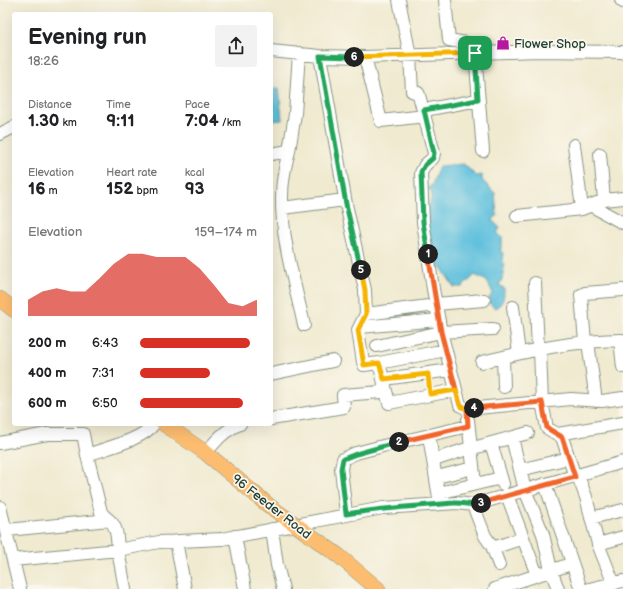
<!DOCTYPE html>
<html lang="en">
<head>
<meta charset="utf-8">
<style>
	body { margin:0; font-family:"Balsamiq Sans",sans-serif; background:#f2f2f2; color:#202124; height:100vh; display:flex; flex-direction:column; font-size:15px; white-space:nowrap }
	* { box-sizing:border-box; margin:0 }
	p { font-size:13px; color:#757577 }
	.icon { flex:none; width:22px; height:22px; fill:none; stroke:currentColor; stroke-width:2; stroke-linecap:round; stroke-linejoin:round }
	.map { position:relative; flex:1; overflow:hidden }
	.drawer { position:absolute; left:12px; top:12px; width:261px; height:414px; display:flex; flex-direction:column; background:#fff; border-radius:4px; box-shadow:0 4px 16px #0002 }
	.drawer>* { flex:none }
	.pin { position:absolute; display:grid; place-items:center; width:34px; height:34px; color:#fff; margin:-17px; border-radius:8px; box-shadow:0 2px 6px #0006 }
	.km { position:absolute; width:20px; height:20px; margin:-10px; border-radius:50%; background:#222; color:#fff; font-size:11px; line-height:20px; text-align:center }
	.round { display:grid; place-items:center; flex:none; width:42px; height:42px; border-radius:4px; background:#f2f2f2 }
	.overview { display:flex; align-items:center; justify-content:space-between; height:68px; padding:0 16px }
	h1 { font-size:22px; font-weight:600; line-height:30px }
	.metrics { display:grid; grid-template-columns:repeat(3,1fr); gap:6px; height:68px; padding:4px 16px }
	.metrics div { display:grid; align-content:center }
	.metrics b { font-size:17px; font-weight:600 }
	.metrics small { font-size:11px; font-weight:400 }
	.metrics p { font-size:11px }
	.chart { height:112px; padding:8px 16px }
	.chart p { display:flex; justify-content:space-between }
	.chart svg { width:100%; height:72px; margin-top:4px; fill:#d93025; opacity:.7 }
	ul { padding:0 16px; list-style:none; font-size:13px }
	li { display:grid; grid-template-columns:64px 48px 1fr; align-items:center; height:30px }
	li i { height:10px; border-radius:5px; background:#d93025 }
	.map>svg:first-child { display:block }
	.water { fill:#5fc0dd; stroke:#3f7e88 }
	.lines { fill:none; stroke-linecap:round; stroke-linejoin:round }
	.minor-casing { stroke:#889482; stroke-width:14 }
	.major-casing { stroke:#889482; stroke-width:16 }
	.minor { stroke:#fff; stroke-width:12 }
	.major { stroke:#fcbd6f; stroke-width:15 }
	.split-1-casing { stroke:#fff; stroke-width:8 }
	.split-2-casing { stroke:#fff; stroke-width:8 }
	.split-3-casing { stroke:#fff; stroke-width:8 }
	.split-4-casing { stroke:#fff; stroke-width:8 }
	.split-5-casing { stroke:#fff; stroke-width:8 }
	.split-6-casing { stroke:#fff; stroke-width:8 }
	.split-7-casing { stroke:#fff; stroke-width:8 }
	.split-1 { stroke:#22a559; stroke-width:5 }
	.split-2 { stroke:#f0652b; stroke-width:5 }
	.split-3 { stroke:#22a559; stroke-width:5 }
	.split-4 { stroke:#f0652b; stroke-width:5 }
	.split-5 { stroke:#f5b400; stroke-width:5 }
	.split-6 { stroke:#22a559; stroke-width:5 }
	.split-7 { stroke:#f5b400; stroke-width:5 }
	.labels { text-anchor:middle; stroke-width:3.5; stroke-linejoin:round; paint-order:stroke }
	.poi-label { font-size:13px; fill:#1f3d34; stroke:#fbf7ec; text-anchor:start }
	.street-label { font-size:13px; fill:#1f3d34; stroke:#fbf7ec }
</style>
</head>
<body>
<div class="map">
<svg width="623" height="589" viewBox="0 0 623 589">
	<rect width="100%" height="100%" fill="#fbf7ec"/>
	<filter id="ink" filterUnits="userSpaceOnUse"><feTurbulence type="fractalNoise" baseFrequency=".025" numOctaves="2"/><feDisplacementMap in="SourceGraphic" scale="8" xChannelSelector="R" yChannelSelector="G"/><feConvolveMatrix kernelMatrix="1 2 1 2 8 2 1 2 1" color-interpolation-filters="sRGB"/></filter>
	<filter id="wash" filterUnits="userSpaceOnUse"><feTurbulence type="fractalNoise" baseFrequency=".012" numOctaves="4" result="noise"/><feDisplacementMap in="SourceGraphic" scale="16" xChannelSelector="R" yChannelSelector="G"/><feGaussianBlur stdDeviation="0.9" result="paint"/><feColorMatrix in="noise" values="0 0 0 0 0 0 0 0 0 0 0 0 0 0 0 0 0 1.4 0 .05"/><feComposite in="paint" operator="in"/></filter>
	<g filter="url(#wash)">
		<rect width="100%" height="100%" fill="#f0ead0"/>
		<path class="water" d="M279 88 282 120 271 121V89Z
			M464 164 476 176 482 175V180L495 193 497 216 492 220 500 228 497 233 502 237V246L500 251 503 253 504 275 499 285 504 288C504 298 504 303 495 308L490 304 489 298 493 293 487 281 475 275 462 287H454L441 267H433L425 207 430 204 432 193 428 188 432 185 439 166Z"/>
	</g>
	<g filter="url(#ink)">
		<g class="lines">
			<g class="minor-casing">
				<path id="minor" d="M399 0 410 56 412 91 418 93 419 95 434 153 433 158 425 165 421 173 423 222 433 289 441 332 460 405 467 409 571 399 602 401 623 398
					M445 0 449 40 466 43 475 53 483 151
					M621 0 623 2
					M271 51 320 56 365 57 539 51 623 52
					M320 56 346 204 365 290 366 314 358 330 363 362 364 365 379 363 389 403 456 390
					M365 57 381 121 425 116
					M424 110 478 100
					M0 134 14 127
					M574 145 582 209
					M289 151C285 166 282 181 282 196 281 239 295 284 304 325
					M271 154 289 151 295 114 299 53
					M600 154 604 200 623 198
					M592 206 623 223
					M282 208 345 200
					M517 216 582 209 604 200
					M535 283 538 350
					M436 304 484 300
					M513 307 519 353
					M366 314 436 305
					M360 327 439 320
					M620 340 623 367
					M585 342 581 295 585 293 623 290
					M588 342 596 401
					M377 346 441 332 493 329
					M540 350 542 402 547 428 562 437 575 477
					M503 357 504 387
					M482 362C528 351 576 340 623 340
					M379 363 446 350
					M271 374 333 361
					M384 379 451 370
					M271 419 344 407 343 395 381 392 385 384
					M468 420 475 484
					M558 434 623 423
					M429 436 440 504
					M512 438 525 490 543 534 551 570 558 589
					M0 443 47 434H83L87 455C106 448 142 440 154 424
					M491 443 503 484
					M470 449 528 433
					M206 453C216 440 225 430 240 424
					M87 455 101 512C104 517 108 518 112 523 118 530 117 541 118 550L159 542 222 539 383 508 457 503 473 505 623 462
					M434 460 470 448
					M520 470 569 458
					M578 476 586 497 598 544 614 584
					M437 477 473 468
					M545 484 581 589
					M439 493 501 478
					M507 495 537 575
					M473 505 485 536 492 546 499 565
					M0 507 20 589
					M346 514 341 469 343 459 356 453 383 446 468 426
					M591 518 623 510
					M272 529 277 565 283 589
					M7 530 109 520
					M235 536 245 589
					M176 541 185 589
					M598 544 623 537
					M493 548 523 538
					M13 560 118 550 125 589
					M495 589 571 564
					M589 589 623 581"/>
			</g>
			<g class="major-casing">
				<path id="major" d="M0 299 14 310
					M164 424 206 453 268 505 339 556 378 589"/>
			</g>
			<use href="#minor" class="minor"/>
			<use href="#major" class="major"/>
		</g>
	</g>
	<g class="lines" filter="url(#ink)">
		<g class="split-1-casing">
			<path id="split-1" d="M428 254 423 222 421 172 425 165 433 158 434 153 424 110 478 100 475 53"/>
		</g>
		<g class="split-2-casing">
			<path id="split-2" d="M399 442 468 426 467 409 460 405 441 332 428 254"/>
		</g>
		<g class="split-3-casing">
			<path id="split-3" d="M399 442 356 454 343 459 341 469 346 514C382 508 418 506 454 503 466 502 467 507 481 503"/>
		</g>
		<g class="split-4-casing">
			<path id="split-4" d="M474 408 542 402 547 428 562 437 575 477 481 503"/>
		</g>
		<g class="split-5-casing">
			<path id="split-5" d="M361 270 365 290 366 314 358 330 364 365 379 363 384 379 428 374 430 394 456 390 461 407 474 408"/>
		</g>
		<g class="split-6-casing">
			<path id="split-6" d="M354 57 320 56 346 204 361 270"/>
		</g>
		<g class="split-7-casing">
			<path id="split-7" d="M354 57 475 53"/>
		</g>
		<use href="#split-1" class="split-1"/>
		<use href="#split-2" class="split-2"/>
		<use href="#split-3" class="split-3"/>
		<use href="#split-4" class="split-4"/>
		<use href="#split-5" class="split-5"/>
		<use href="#split-6" class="split-6"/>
		<use href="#split-7" class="split-7"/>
	</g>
	<defs>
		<g id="shop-bare" transform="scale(1.08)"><path d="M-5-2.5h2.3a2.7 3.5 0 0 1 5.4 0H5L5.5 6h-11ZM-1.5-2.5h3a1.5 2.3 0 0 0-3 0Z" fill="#b5179e" stroke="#fbf7ec" stroke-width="2.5" paint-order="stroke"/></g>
	</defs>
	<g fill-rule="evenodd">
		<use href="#shop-bare" x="503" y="43"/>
	</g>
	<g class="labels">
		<g class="poi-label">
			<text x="514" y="48">Flower Shop</text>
		</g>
		<g class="street-label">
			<text transform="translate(272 506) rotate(38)" y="5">96 Feeder Road</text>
		</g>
	</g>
</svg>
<div class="pin" style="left:475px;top:53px;background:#1e9e55"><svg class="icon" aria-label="arrive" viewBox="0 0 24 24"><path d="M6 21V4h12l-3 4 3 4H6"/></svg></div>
<b class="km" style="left:428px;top:254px">1</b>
<b class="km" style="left:399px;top:442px">2</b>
<b class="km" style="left:481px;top:503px">3</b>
<b class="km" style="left:474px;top:408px">4</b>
<b class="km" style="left:361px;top:270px">5</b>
<b class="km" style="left:354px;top:57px">6</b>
<section class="drawer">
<div class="overview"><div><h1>Evening run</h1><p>18:26</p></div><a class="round"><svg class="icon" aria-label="share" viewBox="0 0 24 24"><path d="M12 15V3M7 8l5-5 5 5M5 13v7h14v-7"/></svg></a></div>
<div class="metrics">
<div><p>Distance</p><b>1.30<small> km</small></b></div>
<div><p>Time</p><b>9:11</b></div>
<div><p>Pace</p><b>7:04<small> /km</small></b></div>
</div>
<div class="metrics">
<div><p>Elevation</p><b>16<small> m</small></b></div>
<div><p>Heart rate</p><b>152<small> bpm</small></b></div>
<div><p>kcal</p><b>93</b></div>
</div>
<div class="chart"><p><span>Elevation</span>159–174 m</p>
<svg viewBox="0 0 160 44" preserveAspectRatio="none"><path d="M0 44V34L10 29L20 27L30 29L40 29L50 21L60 12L70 6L80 6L90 8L100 8L110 8L120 15L130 25L140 36L150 38L160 34V44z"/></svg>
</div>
<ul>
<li><b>200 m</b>6:43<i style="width:94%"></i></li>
<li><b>400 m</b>7:31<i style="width:60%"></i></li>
<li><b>600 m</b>6:50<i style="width:88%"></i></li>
</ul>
</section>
</div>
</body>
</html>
